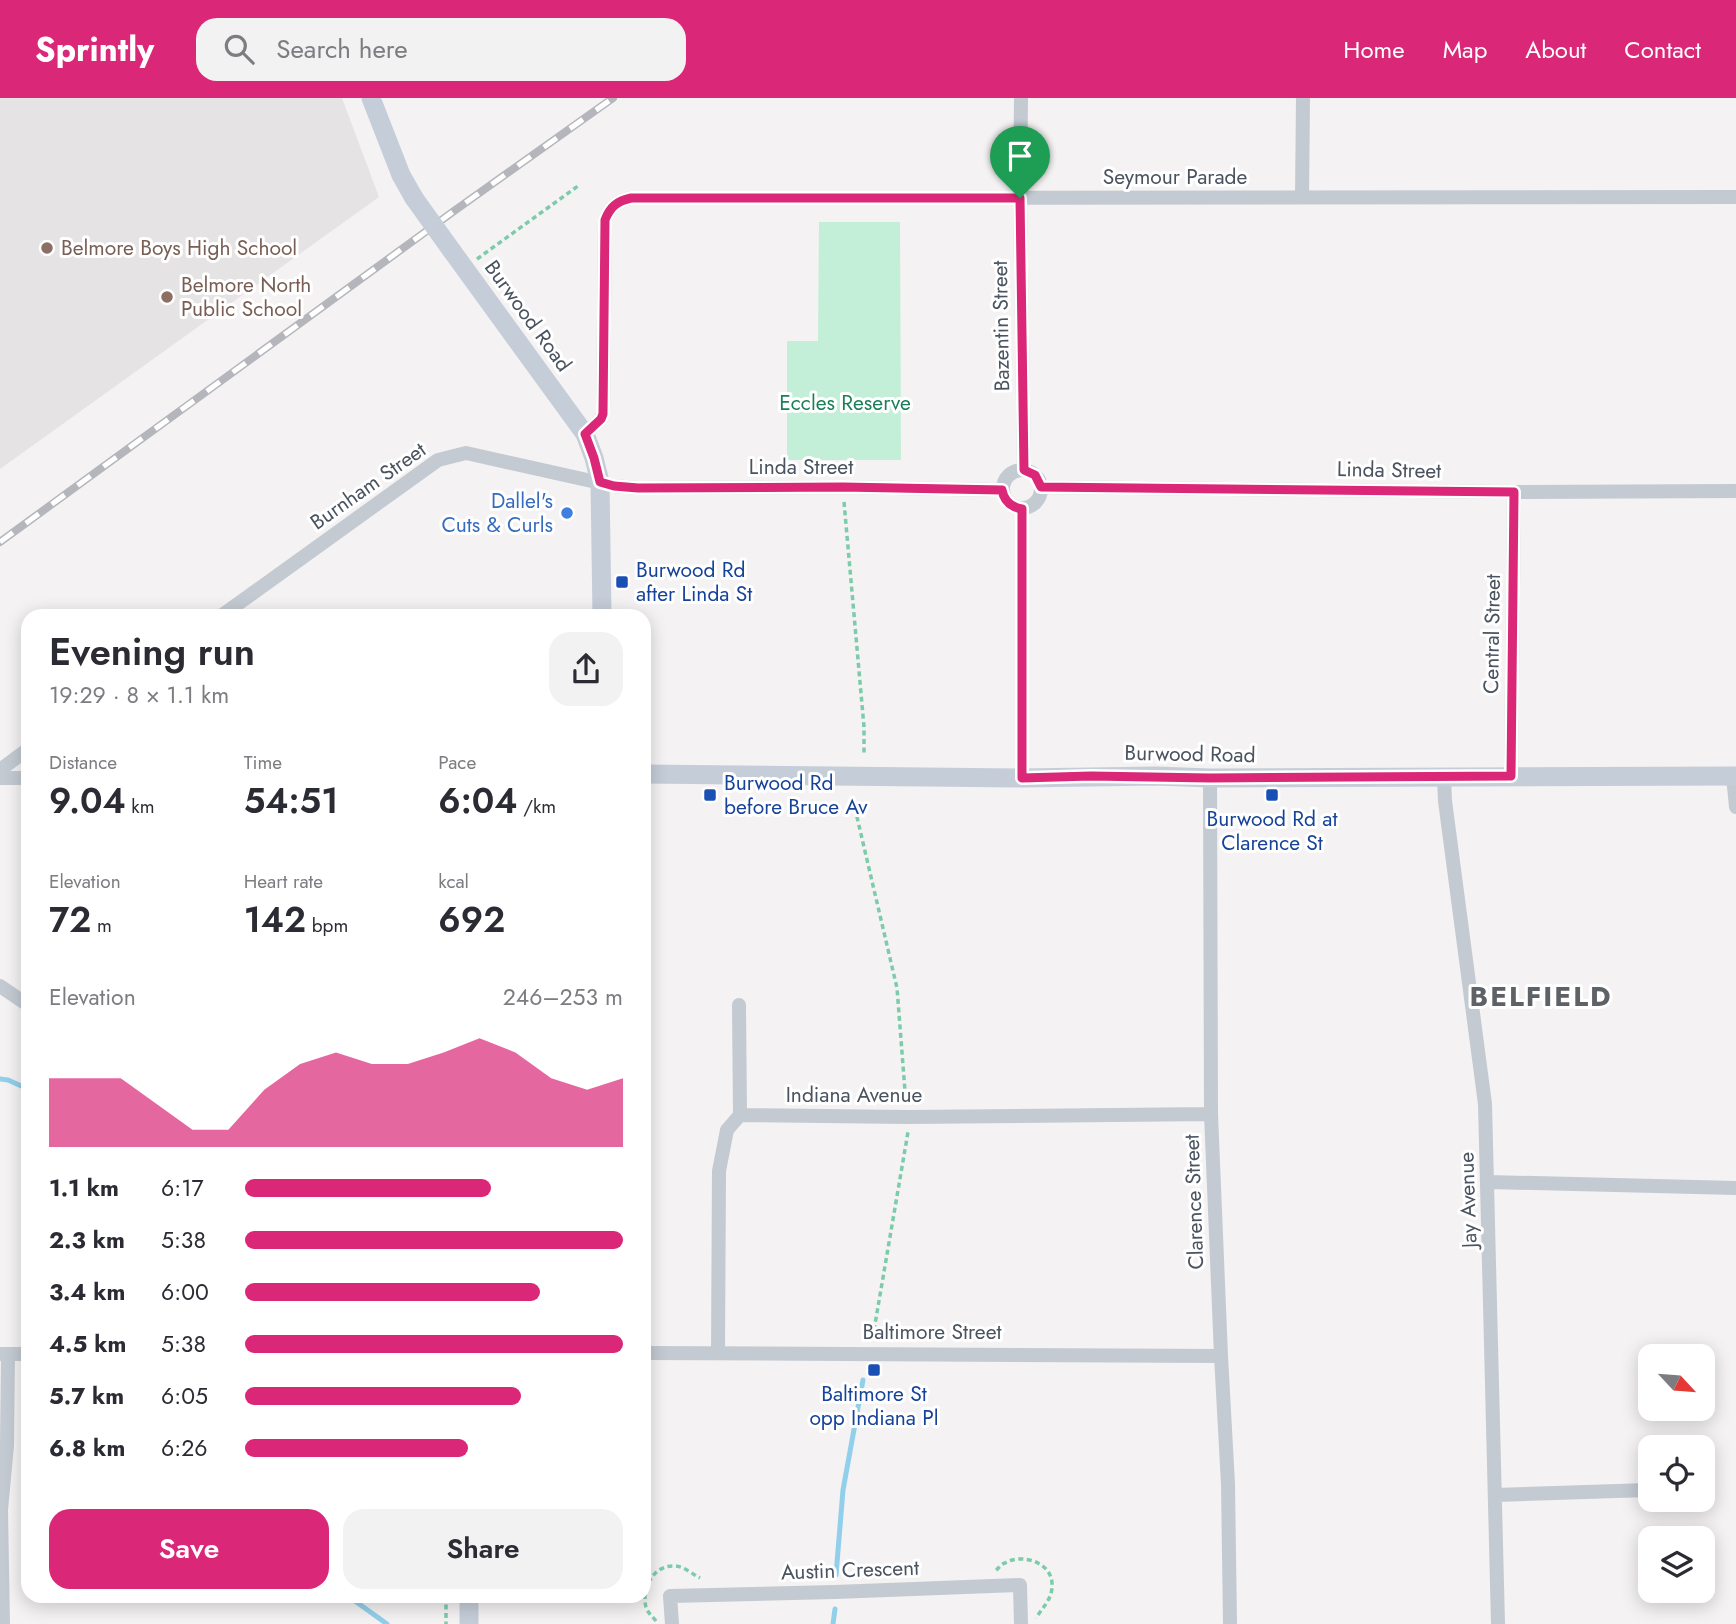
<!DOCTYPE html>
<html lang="en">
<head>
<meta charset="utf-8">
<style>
	body { margin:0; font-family:Jost,sans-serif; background:#f2f2f3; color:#2b2b33; height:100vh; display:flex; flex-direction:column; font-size:26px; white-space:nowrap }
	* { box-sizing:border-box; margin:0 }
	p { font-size:23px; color:#7c7c81 }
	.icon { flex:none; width:38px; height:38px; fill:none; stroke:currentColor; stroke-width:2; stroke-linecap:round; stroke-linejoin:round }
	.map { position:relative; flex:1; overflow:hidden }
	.panel { position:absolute; left:21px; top:511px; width:630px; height:994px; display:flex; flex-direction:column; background:#fff; border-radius:21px; box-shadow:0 4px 18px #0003 }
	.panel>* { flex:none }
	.needle { width:46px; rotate:116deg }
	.tools { position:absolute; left:1638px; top:1246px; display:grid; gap:14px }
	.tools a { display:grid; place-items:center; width:77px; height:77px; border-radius:14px; background:#fff; box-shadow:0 4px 18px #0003; font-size:35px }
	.pin { position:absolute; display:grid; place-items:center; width:60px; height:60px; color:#fff; margin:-72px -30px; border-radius:50% 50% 50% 0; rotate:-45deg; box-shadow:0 0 7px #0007 }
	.pin .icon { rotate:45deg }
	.round { display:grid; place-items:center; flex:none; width:74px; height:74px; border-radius:21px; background:#f2f2f3 }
	.headline { display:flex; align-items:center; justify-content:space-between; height:119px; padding:0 28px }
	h1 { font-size:38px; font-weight:600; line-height:52px }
	.stats { display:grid; grid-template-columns:repeat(3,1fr); gap:10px; height:119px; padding:7px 28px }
	.stats div { display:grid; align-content:center }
	.stats b { font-size:35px; font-weight:600 }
	.stats small { font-size:19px; font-weight:400 }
	.stats p { font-size:19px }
	.chart { height:196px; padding:14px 28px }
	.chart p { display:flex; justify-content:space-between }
	.chart svg { width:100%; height:126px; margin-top:7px; fill:#db2777; opacity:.7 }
	.button { display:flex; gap:14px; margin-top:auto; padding:14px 28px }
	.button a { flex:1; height:80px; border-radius:21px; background:#db2777; color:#fff; font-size:28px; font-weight:600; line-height:80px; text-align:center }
	.button a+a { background:#f2f2f3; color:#2b2b33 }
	ul { padding:0 28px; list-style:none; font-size:23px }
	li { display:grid; grid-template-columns:112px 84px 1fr; align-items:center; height:52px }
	li i { height:18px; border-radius:9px; background:#db2777 }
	header { display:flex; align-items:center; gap:42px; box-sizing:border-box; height:98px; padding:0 35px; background:#db2777; color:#fff }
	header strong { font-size:33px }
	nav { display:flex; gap:38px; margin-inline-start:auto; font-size:24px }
	.search { width:490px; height:63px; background:#f2f2f3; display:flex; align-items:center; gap:18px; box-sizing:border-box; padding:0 24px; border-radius:21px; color:#7c7c81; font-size:26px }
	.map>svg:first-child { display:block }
	.education { fill:#e5e3e4 }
	.green { fill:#c3efd8 }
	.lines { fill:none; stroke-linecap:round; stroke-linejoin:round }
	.stream { stroke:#92cfea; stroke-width:5 }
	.path { stroke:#7cccac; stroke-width:3.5; stroke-dasharray:5 3.5; stroke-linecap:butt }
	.street { stroke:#c3cad2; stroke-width:14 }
	.secondary { stroke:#c5cdd9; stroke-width:19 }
	.rail-casing { stroke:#b4b6bb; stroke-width:8 }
	.rail { stroke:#fff; stroke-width:5; stroke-dasharray:16; stroke-linecap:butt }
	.secondary-bridge { stroke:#c5cdd9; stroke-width:19 }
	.route-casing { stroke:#fff; stroke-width:14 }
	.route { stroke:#db2777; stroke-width:9 }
	.education-dot { fill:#8d6e63; stroke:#fff; stroke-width:2.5 }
	.shop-dot { fill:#3f7fe0; stroke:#fff; stroke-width:2.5 }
	.transit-dot { fill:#1a4fb4; stroke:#fff; stroke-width:2.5 }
	.labels { text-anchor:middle; stroke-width:6; stroke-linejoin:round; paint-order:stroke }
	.street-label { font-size:21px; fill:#4a535f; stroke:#fff }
	.education-label { font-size:21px; fill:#785e54; stroke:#fff; text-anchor:start }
	.park-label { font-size:21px; fill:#1b7f57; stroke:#fff }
	.shop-label { font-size:21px; fill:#366cbe; stroke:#fff; text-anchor:end }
	.transit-label { font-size:21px; fill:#164399; stroke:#fff; text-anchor:start }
	.district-label { font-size:28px; font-weight:bold; letter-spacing:2px; fill:#5e6166; stroke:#fff }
</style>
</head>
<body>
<header>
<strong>Sprintly</strong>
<div class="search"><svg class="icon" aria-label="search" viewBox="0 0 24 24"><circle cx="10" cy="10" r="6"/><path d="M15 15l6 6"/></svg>Search here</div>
<nav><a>Home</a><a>Map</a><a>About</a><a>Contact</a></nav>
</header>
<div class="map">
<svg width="1736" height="1526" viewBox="0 0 1736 1526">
	<rect width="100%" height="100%" fill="#f4f2f2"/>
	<path class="education" d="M0 0H342L379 99 0 371Z"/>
	<path class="green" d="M819 124H900L901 362H787V243H818Z"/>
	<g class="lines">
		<path class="stream" d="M0 981 8 982 28 991
			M836 1477 843 1392 863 1282
			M348 1498 387 1526
			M833 1526 835 1511"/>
		<path class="path" d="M477 161 578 88
			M844 404 864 629V657
			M853 702 897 890 906 1006
			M874 1232 908 1034
			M996 1472C999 1470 1001 1466 1005 1465 1021 1455 1052 1464 1052 1486 1053 1500 1043 1509 1036 1520
			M446 1498V1526
			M656 1523C652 1518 648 1515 646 1509 641 1491 653 1467 674 1468 684 1468 692 1476 700 1480"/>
		<path class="street" d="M1021 0 1020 100 1024 372
			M1302 99 1303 0
			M585 336 601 321 603 315 605 122C610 109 617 103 631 100L1736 99
			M1003 391a19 19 0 1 1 38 0a19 19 0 1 1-38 0Z
			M1041 389 1514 394 1736 393
			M221 518 438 362 466 355 614 388 638 390 843 389 1002 392
			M0 672 28 651
			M1511 678 1514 394
			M1733 678 1736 709
			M1444 679 1445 703 1485 1006 1498 1526
			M0 680H28
			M1022 680V411
			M1210 680 1211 1016 1221 1258 1228 1386 1230 1526
			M0 888 28 907
			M739 907 740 1017
			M1489 1084 1736 1090
			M644 1255 1221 1258
			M718 1255 719 1073 727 1032 740 1017 907 1019 1211 1016
			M1 1256H28
			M1496 1397 1648 1392
			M3 1526 1 1412 7 1347 8 1256
			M672 1526 670 1498 835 1494 1020 1487 1021 1526"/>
		<path class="secondary" d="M371 0 401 77 414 100
			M452 153 585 336 594 360 600 384 602 518
			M644 676 1022 680 1157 678 1210 680 1736 678
			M469 1526V1498"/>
		<g class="rail-casing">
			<path id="rail" d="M0 444 454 113 613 0"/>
		</g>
		<use href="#rail" class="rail"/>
		<path class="secondary-bridge" d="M414 100 452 153"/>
	</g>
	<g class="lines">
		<g class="route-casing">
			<path id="route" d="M631 100H1020L1024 372 1035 377 1041 389 1514 394 1511 678 1210 680 1091 678 1022 680V411C1011 409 1004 403 1002 392L843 389 638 390 614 388 600 384 594 360 585 336 601 321 603 316 605 122C610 109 617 103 631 100Z"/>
		</g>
		<use href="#route" class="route"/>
	</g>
	<g class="education-dot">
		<circle cx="47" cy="150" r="7"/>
		<circle cx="167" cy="199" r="7"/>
	</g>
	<circle class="shop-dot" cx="567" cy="415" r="7"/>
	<g class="transit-dot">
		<rect x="615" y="477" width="14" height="14" rx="3.5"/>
		<rect x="703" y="690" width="14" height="14" rx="3.5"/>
		<rect x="1265" y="690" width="14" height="14" rx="3.5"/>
		<rect x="867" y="1265" width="14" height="14" rx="3.5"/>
	</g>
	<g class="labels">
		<g class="street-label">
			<text x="1175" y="86">Seymour Parade</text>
			<text transform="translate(528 218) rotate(54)" y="7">Burwood Road</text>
			<text transform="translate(1001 228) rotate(-91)" y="7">Bazentin Street</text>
			<text x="801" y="376">Linda Street</text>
			<text transform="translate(1389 372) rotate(1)" y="7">Linda Street</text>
			<text transform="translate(368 388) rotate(-35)" y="7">Burnham Street</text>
			<text transform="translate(1492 536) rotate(-89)" y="7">Central Street</text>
			<text transform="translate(1190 656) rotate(1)" y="7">Burwood Road</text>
			<text x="854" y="1004">Indiana Avenue</text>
			<text transform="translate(1468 1102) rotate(-92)" y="7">Jay Avenue</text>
			<text transform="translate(1194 1104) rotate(-92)" y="7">Clarence Street</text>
			<text x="932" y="1241">Baltimore Street</text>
			<text transform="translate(850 1472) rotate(-2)" y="7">Austin Crescent</text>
		</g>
		<g class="education-label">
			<text x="61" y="157">Belmore Boys High School</text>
			<text x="181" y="194">Belmore North<tspan x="181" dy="24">Public School</tspan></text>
		</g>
		<g class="park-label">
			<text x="845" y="312">Eccles Reserve</text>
		</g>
		<g class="shop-label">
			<text x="553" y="410">Dallel's<tspan x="553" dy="24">Cuts &amp; Curls</tspan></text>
		</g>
		<g class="transit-label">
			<text x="636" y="479">Burwood Rd<tspan x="636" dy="24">after Linda St</tspan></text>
			<text x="724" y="692">Burwood Rd<tspan x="724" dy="24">before Bruce Av</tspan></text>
			<text x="1272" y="728" text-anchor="middle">Burwood Rd at<tspan x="1272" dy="24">Clarence St</tspan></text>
			<text x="874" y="1303" text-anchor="middle">Baltimore St<tspan x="874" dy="24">opp Indiana Pl</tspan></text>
		</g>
		<g class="district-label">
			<text x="1541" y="908">BELFIELD</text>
		</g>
	</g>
</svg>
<div class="tools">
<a><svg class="needle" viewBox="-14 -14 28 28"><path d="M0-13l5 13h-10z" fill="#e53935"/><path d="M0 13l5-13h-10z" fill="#7c7c81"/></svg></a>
<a><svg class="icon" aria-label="locate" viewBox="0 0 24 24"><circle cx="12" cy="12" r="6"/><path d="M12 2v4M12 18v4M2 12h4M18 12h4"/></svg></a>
<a><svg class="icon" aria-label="layers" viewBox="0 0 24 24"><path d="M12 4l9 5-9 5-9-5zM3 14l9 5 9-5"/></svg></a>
</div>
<div class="pin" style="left:1020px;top:100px;background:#1e9e55"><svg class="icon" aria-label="arrive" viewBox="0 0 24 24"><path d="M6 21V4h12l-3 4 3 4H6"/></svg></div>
<section class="panel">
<div class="headline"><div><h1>Evening run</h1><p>19:29 · 8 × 1.1 km</p></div><a class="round"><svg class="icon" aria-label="share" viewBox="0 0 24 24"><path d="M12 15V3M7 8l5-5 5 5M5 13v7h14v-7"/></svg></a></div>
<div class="stats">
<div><p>Distance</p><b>9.04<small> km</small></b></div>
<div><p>Time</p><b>54:51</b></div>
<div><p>Pace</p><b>6:04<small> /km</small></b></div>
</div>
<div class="stats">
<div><p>Elevation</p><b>72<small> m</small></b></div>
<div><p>Heart rate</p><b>142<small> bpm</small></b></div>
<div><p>kcal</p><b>692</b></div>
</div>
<div class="chart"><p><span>Elevation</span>246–253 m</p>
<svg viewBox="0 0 160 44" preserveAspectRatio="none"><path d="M0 44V20L10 20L20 20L30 29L40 38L50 38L60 24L70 15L80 11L90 15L100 15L110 11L120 6L130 11L140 20L150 24L160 20V44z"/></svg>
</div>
<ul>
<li><b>1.1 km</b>6:17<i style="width:65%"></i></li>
<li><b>2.3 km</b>5:38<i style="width:100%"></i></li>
<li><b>3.4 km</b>6:00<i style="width:78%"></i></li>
<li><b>4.5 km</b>5:38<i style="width:100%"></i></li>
<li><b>5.7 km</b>6:05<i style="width:73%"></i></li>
<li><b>6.8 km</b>6:26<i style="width:59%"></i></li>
</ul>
<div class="button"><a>Save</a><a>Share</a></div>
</section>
</div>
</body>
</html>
